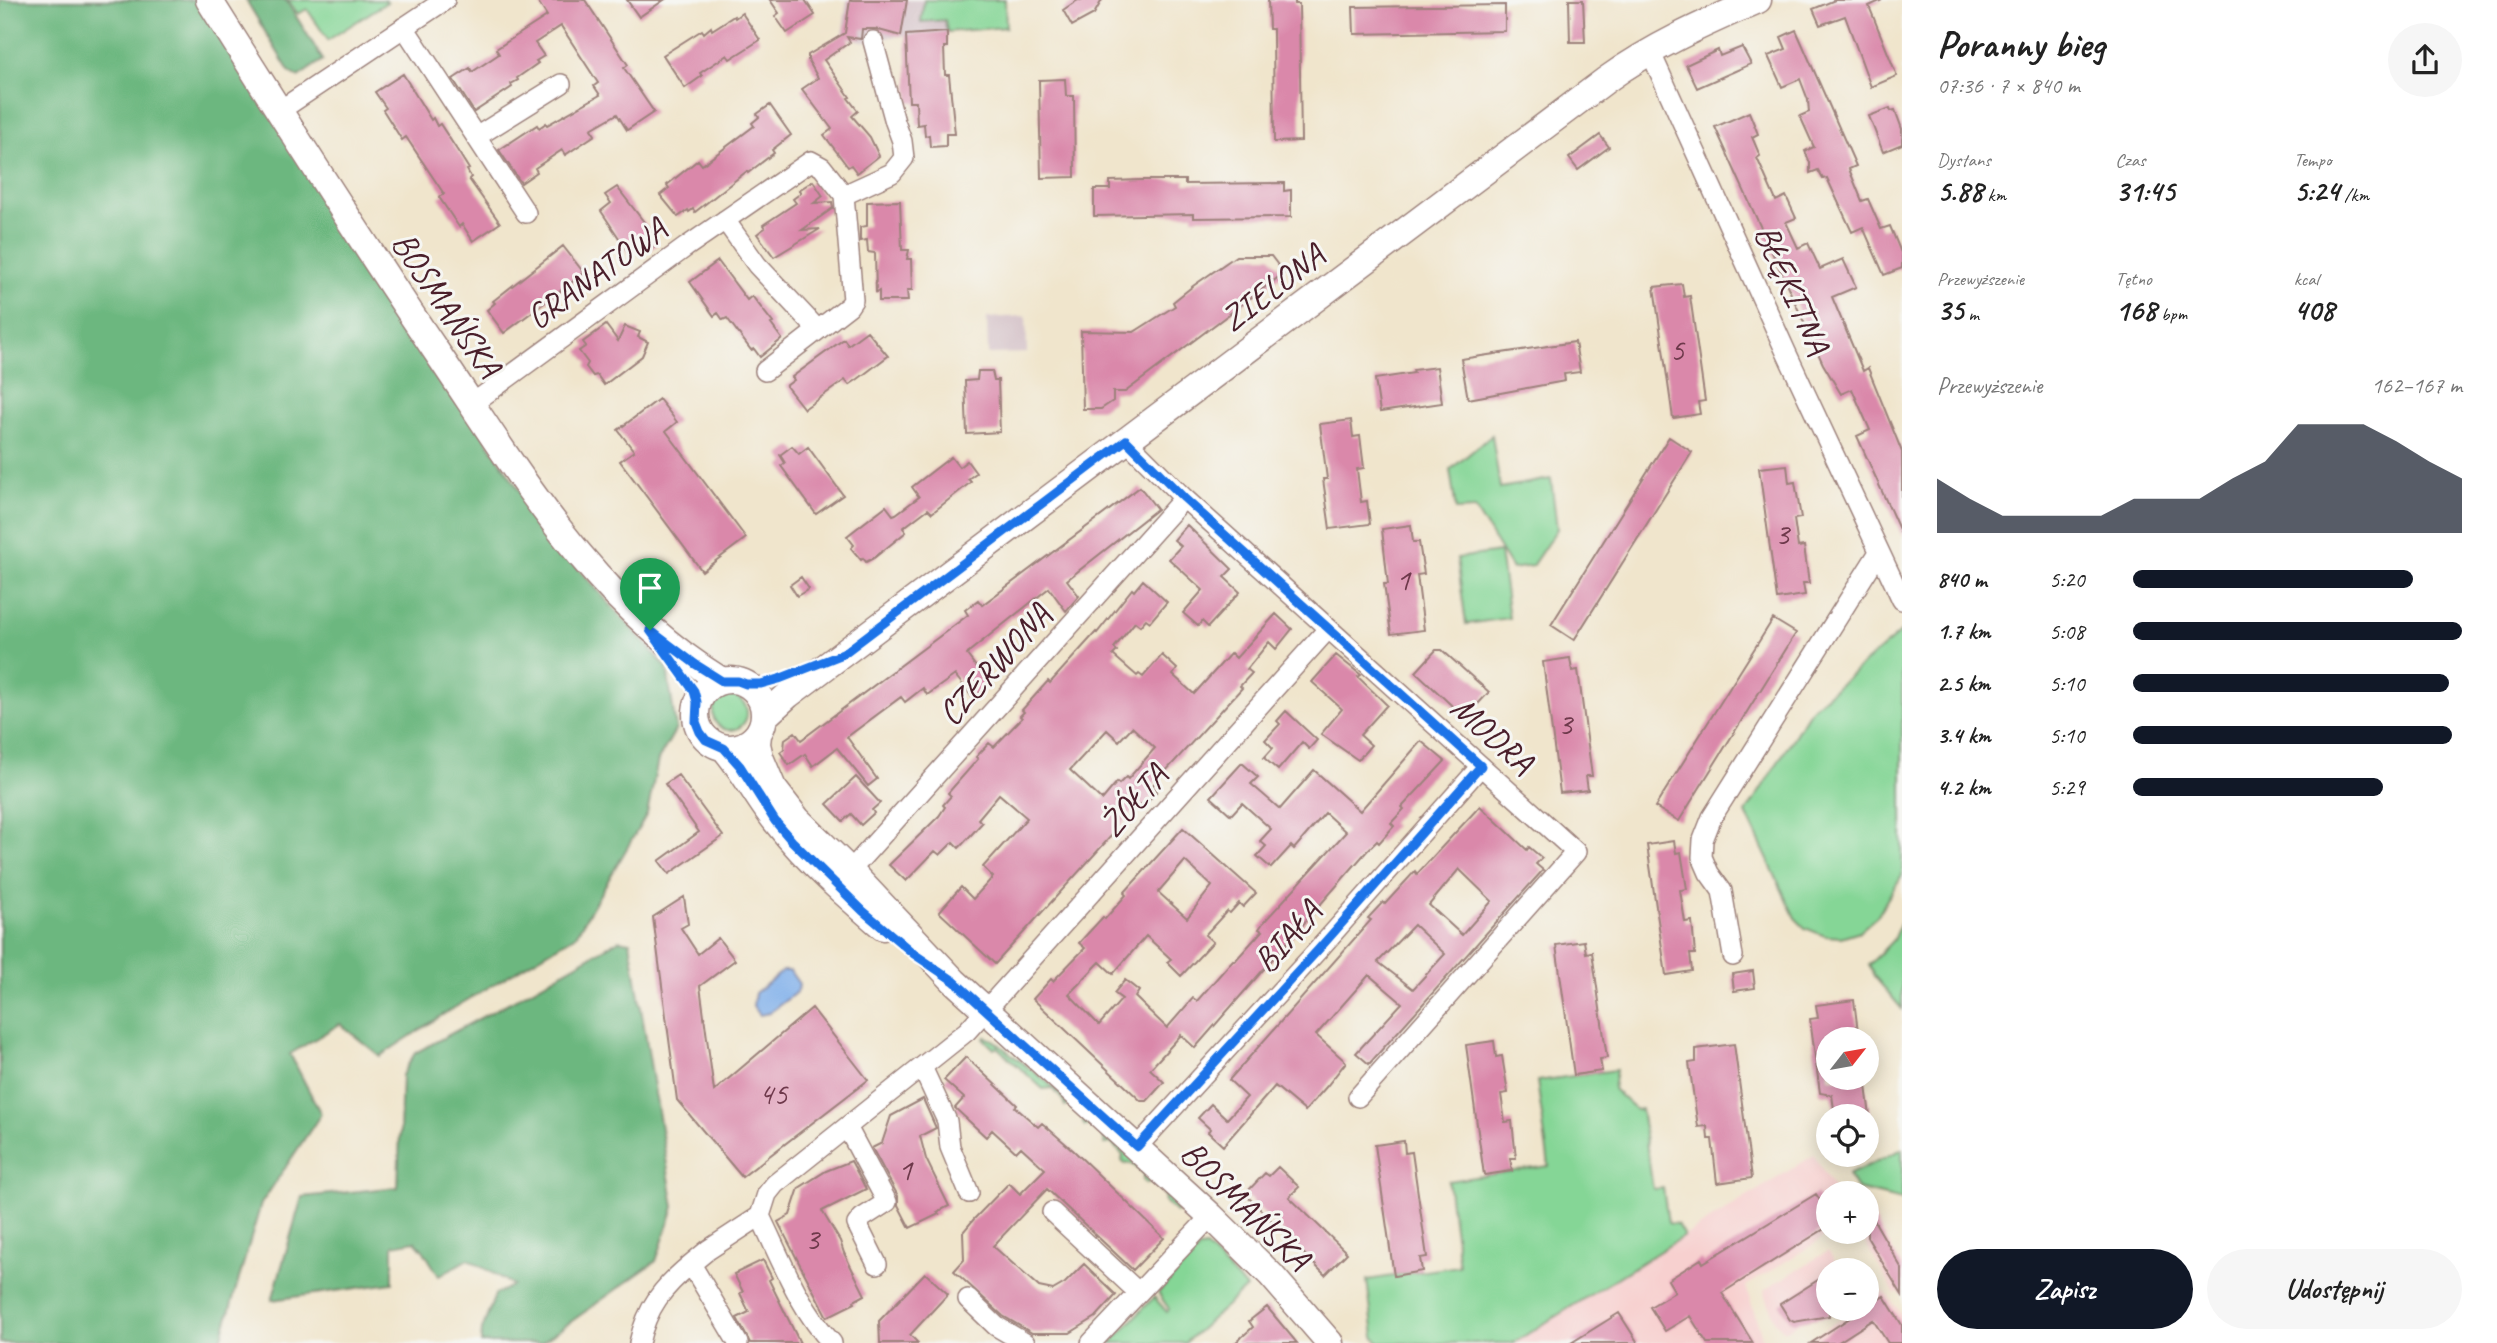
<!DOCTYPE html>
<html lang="pl">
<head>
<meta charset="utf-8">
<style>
	body { margin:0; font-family:Caveat,sans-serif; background:#f6f6f6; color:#222; height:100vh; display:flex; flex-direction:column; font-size:26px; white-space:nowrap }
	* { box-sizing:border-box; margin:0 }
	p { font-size:23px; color:#767676 }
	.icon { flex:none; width:38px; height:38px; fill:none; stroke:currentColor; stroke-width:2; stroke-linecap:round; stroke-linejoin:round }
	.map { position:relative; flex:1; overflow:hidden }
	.details { display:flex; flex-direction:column; background:#fff; width:595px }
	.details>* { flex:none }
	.needle { width:46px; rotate:59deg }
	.fabs { position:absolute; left:1816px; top:1027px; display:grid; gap:14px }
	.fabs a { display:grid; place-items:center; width:63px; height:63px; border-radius:50%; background:#fff; box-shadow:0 4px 18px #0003; font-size:35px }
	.pin { position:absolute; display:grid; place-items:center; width:60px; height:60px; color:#fff; margin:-72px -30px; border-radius:50% 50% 50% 0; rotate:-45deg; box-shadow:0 0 7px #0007 }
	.pin .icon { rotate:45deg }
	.round { display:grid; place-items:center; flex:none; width:74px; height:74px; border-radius:37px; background:#f6f6f6 }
	.headline { display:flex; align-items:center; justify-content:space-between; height:119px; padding:0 35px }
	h1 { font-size:38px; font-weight:700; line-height:52px }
	.figures { display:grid; grid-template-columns:repeat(3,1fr); gap:10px; height:119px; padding:7px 35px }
	.figures div { display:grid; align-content:center }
	.figures b { font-size:30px; font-weight:700 }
	.figures small { font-size:19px; font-weight:400 }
	.figures p { font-size:19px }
	.chart { height:196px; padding:14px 35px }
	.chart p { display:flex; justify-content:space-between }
	.chart svg { width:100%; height:126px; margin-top:7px; fill:#111827; opacity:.7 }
	.primary-button { display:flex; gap:14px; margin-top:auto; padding:14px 35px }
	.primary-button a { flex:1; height:80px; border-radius:42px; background:#111827; color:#fff; font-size:28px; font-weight:700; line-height:80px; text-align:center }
	.primary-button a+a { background:#f6f6f6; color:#222 }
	ul { padding:0 35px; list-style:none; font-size:23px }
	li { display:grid; grid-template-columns:112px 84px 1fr; align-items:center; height:52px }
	li i { height:18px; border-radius:9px; background:#111827 }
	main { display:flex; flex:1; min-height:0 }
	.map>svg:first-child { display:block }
	.built { fill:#f7d0cf }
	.industrial { fill:#d2bec5 }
	.green { fill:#85d696; stroke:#687a60; stroke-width:2 }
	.forest { fill:#6cb77f; stroke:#5b6b55; stroke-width:2 }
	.water { fill:#7fafea; stroke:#64678a; stroke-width:2 }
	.building { fill:#da88aa; fill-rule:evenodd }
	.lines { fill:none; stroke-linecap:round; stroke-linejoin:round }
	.street-casing { stroke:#9d827c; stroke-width:22 }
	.secondary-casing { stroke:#9d827c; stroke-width:29 }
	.street { stroke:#fff; stroke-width:19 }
	.secondary { stroke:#fff; stroke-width:26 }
	.route-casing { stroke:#fff; stroke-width:14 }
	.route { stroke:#1a73e8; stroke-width:9 }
	.labels { text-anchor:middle; stroke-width:6; stroke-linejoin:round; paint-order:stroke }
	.number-label { font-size:32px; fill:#6e394b }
	.street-label { font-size:35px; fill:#4a1f2b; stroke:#f6f6f2 }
</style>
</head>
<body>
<main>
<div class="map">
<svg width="1902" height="1343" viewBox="0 0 1902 1343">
	<rect width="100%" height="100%" fill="#f6f6f2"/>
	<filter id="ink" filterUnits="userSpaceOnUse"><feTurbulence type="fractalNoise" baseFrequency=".0143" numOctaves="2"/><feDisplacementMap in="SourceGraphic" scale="14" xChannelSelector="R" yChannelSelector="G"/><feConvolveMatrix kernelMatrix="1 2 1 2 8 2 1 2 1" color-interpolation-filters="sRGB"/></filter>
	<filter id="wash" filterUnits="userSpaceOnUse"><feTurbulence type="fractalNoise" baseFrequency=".00686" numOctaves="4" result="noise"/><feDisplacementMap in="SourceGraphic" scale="28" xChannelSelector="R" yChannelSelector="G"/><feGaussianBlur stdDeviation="1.57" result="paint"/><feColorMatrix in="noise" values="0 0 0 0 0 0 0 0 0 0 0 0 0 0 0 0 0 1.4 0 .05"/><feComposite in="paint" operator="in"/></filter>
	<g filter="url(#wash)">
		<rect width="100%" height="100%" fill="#f0e5cc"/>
		<path class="built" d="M1814 1155 1836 1193 1829 1194V1232H1833L1746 1286 1764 1343H1513Z
			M1867 1205 1902 1266V1289L1895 1294 1859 1232H1867Z
			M1828 1251 1840 1270H1829V1305L1785 1331 1775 1322 1764 1290Z
			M1884 1291 1902 1315V1343H1803L1856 1309H1867V1302Z"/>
		<path class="industrial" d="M847 0H924L921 22 945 20 947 32 890 37 865 42 844 37 843 29Z
			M1026 316 1027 353 988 354 987 318Z"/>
		<path class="green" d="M288 0H385L387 2 328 40 307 9 298 14Z
			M924 0H1005L1006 27 947 32 945 20 921 22Z
			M1492 435 1500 488 1551 479 1557 529 1532 566 1512 569 1475 509 1456 510 1450 470Z
			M1500 552 1509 618 1466 624 1457 558Z
			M1902 631V875L1877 916 1860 931 1841 937 1825 936 1805 928 1795 918 1746 813 1812 708Z
			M713 713a17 17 0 1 1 34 0a17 17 0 1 1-34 0Z
			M1900 924 1902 932V1009L1874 976 1869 965 1893 940Z
			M985 1037 993 1040 1079 1107 1181 1202V1208L1176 1212 1165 1202 1164 1193 1152 1182 1145 1183 1143 1180V1173L1131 1163 1125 1164 1122 1161 1123 1155 1111 1143 1105 1144 1103 1135 1091 1125 1085 1126 1083 1123V1117L1071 1106H1065L1062 1098 1051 1088 1043 1089 997 1047 994 1049 984 1039Z
			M1616 1070 1613 1089 1636 1110 1641 1109 1653 1189 1663 1188 1668 1223 1677 1224 1684 1236 1513 1343H1379L1374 1336 1367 1280 1459 1266 1448 1181 1549 1166 1537 1081Z
			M1902 1149V1200L1857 1189 1848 1175Z
			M1206 1247 1246 1288 1185 1343H1111L1154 1297 1167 1312 1169 1309 1158 1293 1200 1248Z"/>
		<path class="forest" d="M0 0H202L549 536 667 668 676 729 658 760 647 814 576 935 444 1014 380 1056 340 1024 290 1054 321 1114 261 1204 220 1343H0Z
			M246 0H286L323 60 298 77 289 71Z
			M619 940 630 942 674 1207 656 1261 541 1343H481L482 1330 495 1295 513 1285 468 1259 439 1276 423 1250 415 1241 393 1245V1283L272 1300 302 1197 398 1187 402 1075 415 1053 512 1001Z"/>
		<path class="water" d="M783 971H790L799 984 798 991 769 1013 760 1015 753 1006 755 993Z"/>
		<g id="blocks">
			<path class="building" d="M537 0H585L628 65 624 68 654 112 627 130 617 114 591 129 595 135 565 155 562 150 535 168 537 172 521 183 499 150 537 125 539 128 546 123 547 125 600 95 594 86 598 83 589 69 561 26 535 43 544 56 536 61 538 63 517 78 518 80 511 84 512 87 474 112 453 79 470 68 472 72 499 54 496 49 547 16Z
				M627 0H664L639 17Z
				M770 0H805L815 15 787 33 775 16 779 13Z
				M850 0H907L901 36 875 29H862L861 39 847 37 850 42 824 60 850 97 848 98 858 111 852 116 870 137 879 156 857 173 851 165 848 167 824 135 832 129 802 89 818 78 808 60V55L845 33Z
				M1078 0H1102L1094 14 1072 26 1063 10Z
				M1268 0H1295V4H1299L1301 141 1274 142 1273 29H1269Z
				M1569 0H1583L1585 42H1570Z
				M1835 0H1882L1869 6 1897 76 1871 87 1845 16 1820 25 1813 9Z
				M1505 5V31L1354 34 1353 7Z
				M742 13 760 40 730 59 727 55 700 73 702 76 685 88 663 55 702 30 704 33 711 27 712 30 734 16 735 18Z
				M1796 30 1856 166 1849 169 1862 201 1868 199 1881 229 1890 226 1902 255V268L1884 275 1863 227 1852 232 1827 178 1823 179 1818 170 1810 173V163L1805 151 1814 147 1800 116 1809 112 1808 100 1800 79 1782 87 1768 56 1786 49 1781 37Z
				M947 32V47H944L945 75H949L955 134H946V146L930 147 929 135 925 136 924 124 917 125 916 102H909L906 35Z
				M1742 47 1751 64 1697 88 1686 65 1718 50 1720 56Z
				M403 74 431 120 433 118 437 126 440 124 459 153 469 169 467 170 471 177 469 179 500 223 473 241 462 224 459 227 439 197 444 194 406 137 402 140 383 110 386 108 375 92Z
				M1065 79 1066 96H1074L1075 177 1041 178 1039 80Z
				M770 105 791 135 772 150 774 153 748 173 747 171 695 212 693 209 689 212 688 210 678 217 660 195 669 188 667 185 698 160 702 165 754 126 752 123 759 117 757 114Z
				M1890 108 1891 111 1895 110 1902 129V144L1883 152 1869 116Z
				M1749 112 1758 134 1752 137 1760 156 1757 158 1776 201 1786 196 1796 218 1786 222 1798 248 1808 243 1820 269 1843 259 1856 287 1832 297 1863 371 1868 368 1902 452V536L1857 436 1870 430 1852 389 1841 394 1823 364 1715 127Z
				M1600 135 1609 147 1578 170 1569 158Z
				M1143 180H1185V184L1284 183V191L1291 190V217L1193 218V214L1094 216V189H1110V181Z
				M813 181 823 196 814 203 832 202 833 208 802 230 820 229 774 257 757 234 765 228 763 225 796 203 793 199 801 193 799 190Z
				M617 187 654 235 651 237 657 245 644 254 639 246 629 253 601 211 611 203 605 195Z
				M900 201 902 250H909L907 259H911L912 290H907L908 301H879V291L876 292 875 253 868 252 867 240 860 241V227L867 226V202Z
				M563 246 584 273 504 333 487 310 495 303 493 301Z
				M1236 256H1271L1284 273 1125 392H1113V401L1101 409H1083L1081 331 1134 332 1175 306 1173 302 1193 286Z
				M718 261 747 300 752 296 773 323 771 324 782 339 760 357 754 349 751 350 727 318 723 320 718 313 714 316 690 282Z
				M1682 284 1684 297 1690 296 1705 401 1698 402 1700 414 1673 418 1654 287Z
				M606 325 618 341 625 326 640 332 638 337 648 342 642 356 604 385 597 375 593 376 586 367 588 363 579 351 586 346 583 342Z
				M867 331 888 356 858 379 849 385 845 380 804 409 786 386 794 380 792 377 844 339 848 345Z
				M1575 342 1580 372 1564 374 1565 381 1468 399 1461 359Z
				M1437 367 1442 403 1380 412 1375 379 1414 373 1413 370Z
				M978 371H992L994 380H998L1000 432 967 434 965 381 977 380Z
				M659 399 677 422 666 431 746 538 702 571 620 461 634 451 618 430Z
				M1351 420 1353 437 1360 436 1364 468 1357 469 1361 502 1367 501 1370 524 1330 529 1323 479H1327L1320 424Z
				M1669 437 1692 452 1574 640 1551 625Z
				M792 446 799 454 808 447 843 495 816 514 781 466 785 463 780 455Z
				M951 457 959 467 967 461 976 473 968 479 971 482 932 513 928 509 903 528 906 532 874 558 866 562 863 558 861 560 851 548 854 545 847 536 886 506 893 515 896 514 919 497 912 487Z
				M1787 465 1789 483 1795 482 1801 518 1794 519 1798 547 1804 546 1809 583H1803L1805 595 1777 599 1759 468Z
				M1140 487 1157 509 1067 580 1079 596 1066 611 1049 588 970 651 967 655 990 685 973 698 955 675 927 695 923 688 905 702 901 697 847 737 877 779 868 786 837 748 813 766 805 754 789 765 780 752 784 749 785 739 795 732 801 740 968 615 965 610 978 600 982 605Z
				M1187 525 1232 569 1224 577 1240 592 1208 627 1202 621 1198 626 1183 613 1203 590 1169 559 1181 546 1174 540Z
				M1411 525 1413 542H1419L1424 574 1417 575 1424 630 1391 634 1384 584H1388L1382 529Z
				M801 577 809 589 797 596 790 585Z
				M1143 580 1167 602 1150 622 1146 619 1140 626 1135 622 1114 648 1117 651 1113 655 1137 676 1139 674 1143 677 1162 655 1177 669 1173 675 1194 694 1231 653 1236 658 1276 614 1292 629 1276 649 1269 642 1247 669 1252 673 1240 686 1242 688 1152 786 1157 791 1143 807 1141 805 1132 813 995 964 939 912 961 887 973 899 993 877 983 867 1027 818 999 794 978 819 982 823 959 848 953 842 940 855 935 851 906 881 889 865 939 816 945 807 943 805 951 796 948 793 978 759 976 757 989 743 994 747 1022 718 1020 716 1024 712 1022 710 1048 681 1050 683 1096 632 1097 633 1132 589 1134 591ZM1132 727 1155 748 1128 779 1126 777 1119 784 1117 782 1102 800 1070 770 1107 730 1119 741Z
				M1773 619 1796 633 1679 821 1655 807Z
				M1436 650H1442L1489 692 1465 718 1416 672Z
				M1336 655 1361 675 1358 677 1387 705 1360 735 1371 745 1358 760 1321 734 1342 709 1312 682Z
				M1570 658 1572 671 1578 670 1592 776H1586L1588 790 1560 793 1543 662Z
				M1286 711 1317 740 1309 749 1302 742 1278 770 1264 758 1273 748 1265 740 1280 724 1277 721Z
				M1421 741 1445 761 1402 807 1404 809 1391 823 1394 826 1379 843 1377 841 1367 851 1195 1048 1181 1035 1150 1069 1164 1082 1147 1101H1141L1033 999 1051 979 1053 981 1085 948 1079 943 1103 917 1105 919 1126 895 1124 893 1183 828 1256 893 1243 907 1239 903 1230 913 1227 911 1205 935 1213 942 1181 976 1167 962 1171 959 1146 936 1113 974 1100 962 1069 994 1099 1025 1122 999 1114 993 1125 980 1139 991 1135 997 1167 1028 1193 998 1197 1001 1233 960 1235 961 1262 931 1259 929 1263 923 1346 832 1325 813 1294 849 1291 846 1271 868 1257 856 1266 846 1260 841 1271 829 1242 803 1231 815 1211 797 1242 763 1258 777 1251 784 1280 809 1314 770 1360 811ZM1185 861 1212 886 1187 918 1158 892Z
				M678 775 723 836 669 874 659 861 699 832 665 784Z
				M856 777 880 803 872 810 874 813 861 825 851 814 843 821 827 804Z
				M1480 806 1527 850 1529 847 1542 858 1536 864 1543 870 1369 1064 1356 1053 1402 1003 1369 975 1316 1035 1346 1062 1327 1086 1305 1111 1275 1086 1223 1146 1208 1132 1210 1129 1198 1118 1211 1104 1227 1119 1247 1097 1229 1080 1371 920 1368 918 1383 902 1385 904 1415 871 1417 874ZM1459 869 1492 901 1462 935 1429 905ZM1414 925 1445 954 1413 989 1378 962Z
				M1674 841 1676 853 1681 852 1687 889 1680 890 1685 922 1692 921 1695 954H1690L1692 971 1666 975 1647 845Z
				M684 897 688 924 681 928 698 954 718 938 735 960 700 986 714 1091 812 1008 868 1080 742 1177 677 1100 653 917Z
				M1584 941 1586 953 1592 952 1607 1058 1600 1059 1602 1071 1574 1075 1556 945Z
				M1753 971 1755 988 1734 991 1732 974Z
				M1854 1000 1859 1040H1829V1078H1865L1870 1116H1835L1832 1095 1820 1093 1810 1019 1818 1018 1816 1005Z
				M1494 1041 1496 1057 1502 1056 1508 1093 1501 1094 1505 1122 1512 1121 1516 1158H1510L1512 1171 1484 1175 1466 1045Z
				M1734 1044 1752 1178 1717 1183 1712 1139H1708L1707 1126 1698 1127 1689 1063 1696 1062V1049Z
				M966 1057 1017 1105 1015 1107 1038 1127 1042 1123 1074 1151 1164 1238 1133 1270 1047 1189 993 1246 1039 1287 1053 1290 1065 1283 1084 1264 1116 1295 1096 1317 1070 1333H1032L1003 1316 954 1271 964 1260 963 1232 974 1219 1009 1183 1020 1194 1045 1169 1021 1147 1016 1152 992 1130 986 1137 955 1108 964 1098 944 1080Z
				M923 1099 936 1128 920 1136 926 1159 949 1206 937 1212 939 1214 910 1228 898 1205V1196L872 1148 882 1143 891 1116Z
				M1404 1141 1405 1153 1412 1152 1427 1257 1420 1258 1422 1271 1394 1276 1375 1145Z
				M851 1161 866 1189 822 1211 840 1241 844 1253 865 1295 854 1301 855 1303 827 1317 778 1222 790 1215 799 1188 826 1171Z
				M1278 1167 1299 1187 1289 1197 1347 1253 1325 1275 1245 1194 1265 1173 1269 1176Z
				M1816 1194 1829 1215V1226L1722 1293 1753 1343H1707L1690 1316 1665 1331 1650 1307 1675 1292 1668 1280 1701 1259 1703 1263Z
				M1867 1208 1902 1269V1295L1867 1237Z
				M763 1260 772 1278 769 1280 800 1343H750L737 1318 749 1312 740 1293 743 1292 734 1274Z
				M925 1273 948 1294 910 1335 918 1343H880L879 1321Z
				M1829 1273V1316L1794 1322 1790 1320 1780 1304Z
				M1884 1296 1902 1325V1343H1888L1873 1320 1837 1343H1811Z
				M1267 1307 1297 1343H1235L1253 1327 1249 1321Z
				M1619 1313 1638 1343H1571Z"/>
		</g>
	</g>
	<g filter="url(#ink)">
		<use href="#blocks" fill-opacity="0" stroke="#9d827c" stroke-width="2"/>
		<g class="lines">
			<g class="street-casing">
				<path id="street" d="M404 27 526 213
					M1650 51 1786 352 1902 600
					M279 111 445 0
					M476 137 561 84
					M844 195 892 173 904 158 902 141 895 122 873 41
					M725 220 757 265 818 330
					M472 404 686 247 811 161 822 167 844 195 853 300 849 306 765 371
					M1126 440 1184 498 1576 852 1358 1097
					M850 871 1184 498
					M1733 956 1722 891 1709 873 1702 857 1703 840 1712 817 1879 552
					M922 1067 947 1121 950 1147 969 1193
					M847 1127 887 1202 862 1218 857 1224 877 1264
					M1137 1147 1318 950 1481 766
					M1052 1212 1138 1292
					M968 1299 996 1326 1025 1343
					M639 1343C647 1307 663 1287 691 1264
					M738 1343 691 1264 708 1250 760 1216
					M832 1343C799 1308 781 1259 760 1216L767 1194 775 1184 967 1031 1328 629
					M1091 1343 1211 1216"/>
			</g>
			<g class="secondary-casing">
				<path id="secondary" d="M209 0C285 121 362 242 442 360 523 480 595 603 722 681
					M696 714a34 34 0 1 1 68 0a34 34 0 1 1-68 0Z
					M764 717 788 695 1606 80C1653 46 1705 23 1758 0
					M758 735 757 744 760 757 773 788 797 819 850 871 954 981 1211 1216 1271 1275 1330 1343
					M724 748C745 772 758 800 778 824 808 862 846 895 883 927"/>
			</g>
			<use href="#street" class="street"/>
			<use href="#secondary" class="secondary"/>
		</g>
	</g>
	<g class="lines" filter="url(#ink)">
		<g class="route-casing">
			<path id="route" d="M1126 440 1184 498 1481 766 1318 950 1137 1147 954 981 914 954 863 911 792 841 775 821 740 766 724 748 706 740 700 732 696 722 697 702 694 691 650 630 695 664 722 681H738L746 684H761L779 679 843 654Z"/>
		</g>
		<use href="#route" class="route"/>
	</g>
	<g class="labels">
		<g class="number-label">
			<text x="1677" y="360">5</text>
			<text x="1782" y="544">3</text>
			<text x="1403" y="590">1</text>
			<text x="1565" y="734">3</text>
			<text x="773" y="1104">45</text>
			<text x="905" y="1180">1</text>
			<text x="812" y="1249">3</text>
		</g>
		<g class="street-label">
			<text transform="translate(596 273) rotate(-36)" y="12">GRANATOWA</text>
			<text transform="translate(1272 287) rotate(-37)" y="12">ZIELONA</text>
			<text transform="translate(1793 289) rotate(66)" y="12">BŁĘKITNA</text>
			<text transform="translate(447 304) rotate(56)" y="12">BOSMAŃSKA</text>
			<text transform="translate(994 664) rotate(-48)" y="12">CZERWONA</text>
			<text transform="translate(1493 734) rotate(42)" y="12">MODRA</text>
			<text transform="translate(1133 800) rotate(-48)" y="12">ŻÓŁTA</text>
			<text transform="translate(1287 936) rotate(-48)" y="12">BIAŁA</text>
			<text transform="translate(1246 1205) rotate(45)" y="12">BOSMAŃSKA</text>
		</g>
	</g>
</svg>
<div class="fabs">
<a><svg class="needle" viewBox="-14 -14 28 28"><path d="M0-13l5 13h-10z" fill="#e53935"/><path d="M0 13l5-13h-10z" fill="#767676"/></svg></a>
<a><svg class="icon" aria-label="locate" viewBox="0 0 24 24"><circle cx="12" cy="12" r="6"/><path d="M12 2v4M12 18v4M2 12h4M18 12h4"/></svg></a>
<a>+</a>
<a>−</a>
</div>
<div class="pin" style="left:650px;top:630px;background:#1e9e55"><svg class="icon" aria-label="arrive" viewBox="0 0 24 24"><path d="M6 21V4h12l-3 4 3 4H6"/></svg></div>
</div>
<section class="details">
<div class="headline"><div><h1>Poranny bieg</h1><p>07:36 · 7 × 840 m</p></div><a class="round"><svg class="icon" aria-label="share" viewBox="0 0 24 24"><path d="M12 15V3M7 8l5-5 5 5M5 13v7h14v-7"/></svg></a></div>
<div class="figures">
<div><p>Dystans</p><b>5.88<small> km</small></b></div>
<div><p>Czas</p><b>31:45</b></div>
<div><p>Tempo</p><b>5:24<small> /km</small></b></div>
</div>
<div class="figures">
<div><p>Przewyższenie</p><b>35<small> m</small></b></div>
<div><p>Tętno</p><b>168<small> bpm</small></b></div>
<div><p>kcal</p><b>408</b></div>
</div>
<div class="chart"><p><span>Przewyższenie</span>162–167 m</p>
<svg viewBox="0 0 160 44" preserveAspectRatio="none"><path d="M0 44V25L10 32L20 38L30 38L40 38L50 38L60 32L70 32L80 32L90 25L100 19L110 6L120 6L130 6L140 12L150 19L160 25V44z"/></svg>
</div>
<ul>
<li><b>840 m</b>5:20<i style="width:85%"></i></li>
<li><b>1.7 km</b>5:08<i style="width:100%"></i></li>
<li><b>2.5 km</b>5:10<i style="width:96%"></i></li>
<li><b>3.4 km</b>5:10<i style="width:97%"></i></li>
<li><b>4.2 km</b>5:29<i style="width:76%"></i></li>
</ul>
<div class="primary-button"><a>Zapisz</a><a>Udostępnij</a></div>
</section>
</main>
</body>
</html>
